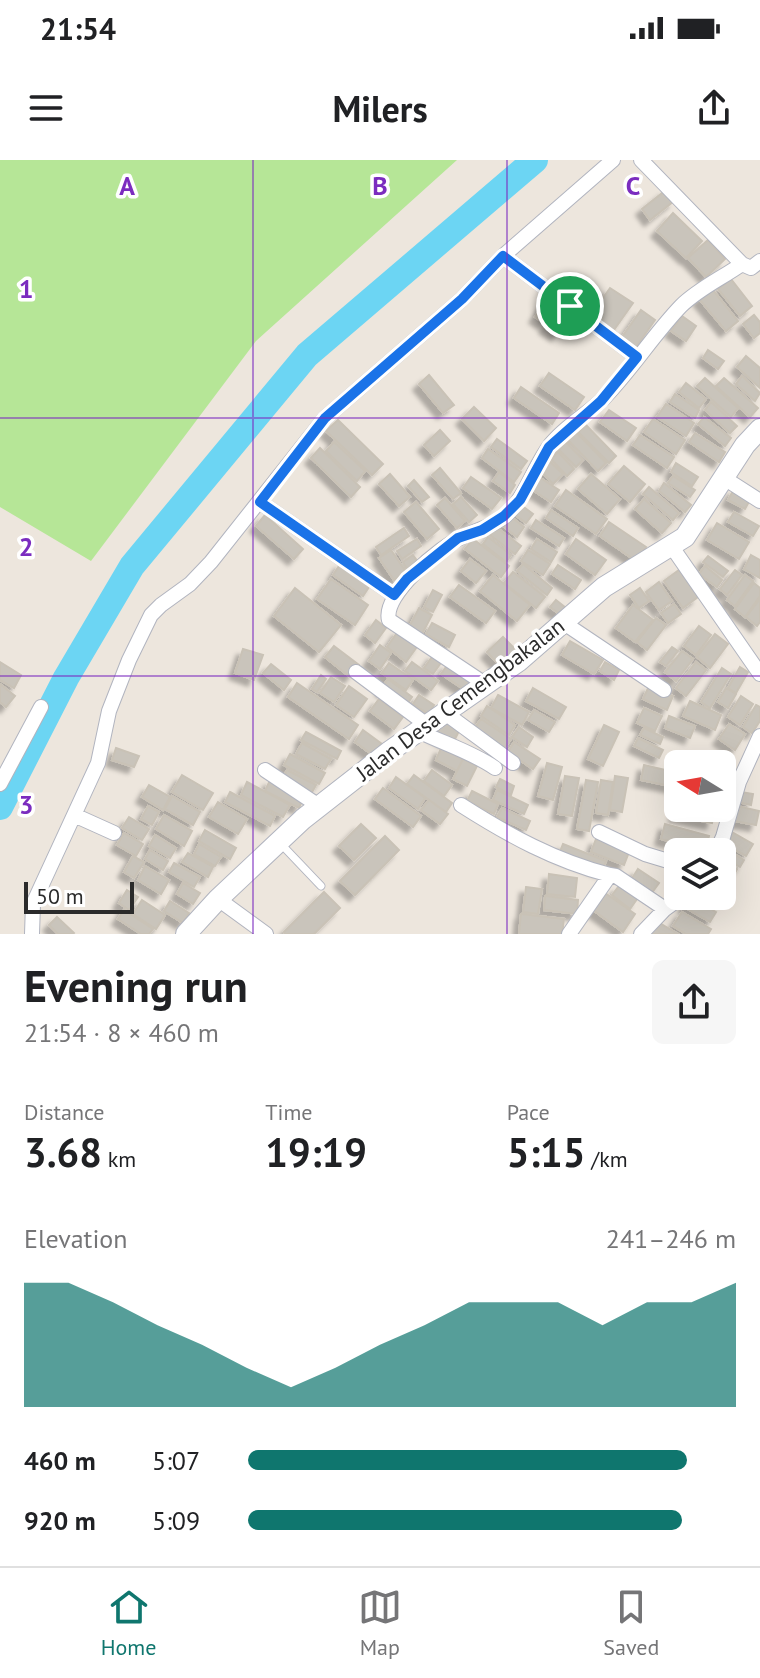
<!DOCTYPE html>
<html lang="en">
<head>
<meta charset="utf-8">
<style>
	body { margin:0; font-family:"PT Sans",sans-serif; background:#f6f6f6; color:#202124; height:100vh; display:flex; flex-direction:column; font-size:30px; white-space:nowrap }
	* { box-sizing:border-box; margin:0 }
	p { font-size:26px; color:#757577 }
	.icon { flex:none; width:44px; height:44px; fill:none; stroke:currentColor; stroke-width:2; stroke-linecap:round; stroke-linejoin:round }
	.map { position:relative; height:774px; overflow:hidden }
	.sheet { display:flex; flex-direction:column; background:#fff; flex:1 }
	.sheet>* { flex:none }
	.needle { width:52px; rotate:281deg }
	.controls { position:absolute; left:664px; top:590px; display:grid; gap:16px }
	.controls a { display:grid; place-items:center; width:72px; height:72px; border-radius:12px; background:#fff; box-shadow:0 8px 32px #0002; font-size:40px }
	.scale { position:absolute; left:24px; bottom:20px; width:110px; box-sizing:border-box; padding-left:8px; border:4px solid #2b2b2b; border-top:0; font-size:22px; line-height:28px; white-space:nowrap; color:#2b2b2b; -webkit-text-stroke:6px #fff; paint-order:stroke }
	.pin { position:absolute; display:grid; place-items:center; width:68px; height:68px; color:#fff; margin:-34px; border:4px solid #fff; border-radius:50%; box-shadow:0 2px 8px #0007 }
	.round { display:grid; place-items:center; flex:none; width:84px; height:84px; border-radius:12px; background:#f6f6f6 }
	.overview { display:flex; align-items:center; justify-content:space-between; height:136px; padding:0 24px }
	h1 { font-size:44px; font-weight:700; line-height:60px }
	.stats { display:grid; grid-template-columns:repeat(3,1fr); gap:12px; height:136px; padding:8px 24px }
	.stats div { display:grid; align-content:center }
	.stats b { font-size:40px; font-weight:700 }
	.stats small { font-size:22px; font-weight:400 }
	.stats p { font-size:22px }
	.chart { height:224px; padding:16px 24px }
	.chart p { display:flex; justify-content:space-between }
	.chart svg { width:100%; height:144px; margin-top:8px; fill:#0f766e; opacity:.7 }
	ul { padding:0 24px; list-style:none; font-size:26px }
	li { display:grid; grid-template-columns:128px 96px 1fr; align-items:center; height:60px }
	li i { height:20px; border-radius:10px; background:#0f766e }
	.status { display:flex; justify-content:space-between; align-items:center; height:56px; padding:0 40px; background:#fff; direction:ltr }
	.status svg { height:22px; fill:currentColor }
	header { display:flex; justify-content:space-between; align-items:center; height:104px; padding:0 24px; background:#fff; font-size:36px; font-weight:700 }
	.tabs { display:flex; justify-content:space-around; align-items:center; height:112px; border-top:2px solid #e0e0e0; background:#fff; font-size:22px; color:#757577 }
	.tabs a { display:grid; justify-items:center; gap:4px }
	.tabs .selected { color:#0f766e }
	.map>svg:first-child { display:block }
	.green { fill:#b6e697 }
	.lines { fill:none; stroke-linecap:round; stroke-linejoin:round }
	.river { stroke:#6cd5f3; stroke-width:26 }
	.building { fill:#c9c4bb; stroke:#c9c2b6; stroke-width:2; filter:url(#shadow) }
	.lane-casing { stroke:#b1b4bf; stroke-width:9 }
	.street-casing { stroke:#b1b4bf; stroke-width:16 }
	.secondary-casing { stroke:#b1b4bf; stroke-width:22 }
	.lane { stroke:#fff; stroke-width:7 }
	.street { stroke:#fff; stroke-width:14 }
	.secondary { stroke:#fff; stroke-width:20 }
	.route-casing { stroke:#fff; stroke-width:16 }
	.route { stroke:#1a73e8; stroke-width:10 }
	.grid { fill:none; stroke:#7b2cbf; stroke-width:2; stroke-opacity:0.55 }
	.labels { text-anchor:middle; stroke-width:7; stroke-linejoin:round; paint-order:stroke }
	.street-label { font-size:22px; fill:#2b2b2b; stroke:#fff }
	.grid-label { font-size:26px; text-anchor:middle; font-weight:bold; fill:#7b2cbf; stroke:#fff; stroke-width:7; stroke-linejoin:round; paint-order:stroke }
</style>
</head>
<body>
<div class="status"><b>21:54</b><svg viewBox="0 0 49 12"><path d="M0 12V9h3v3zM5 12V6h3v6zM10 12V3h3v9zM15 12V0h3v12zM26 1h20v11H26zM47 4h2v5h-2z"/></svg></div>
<header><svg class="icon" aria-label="menu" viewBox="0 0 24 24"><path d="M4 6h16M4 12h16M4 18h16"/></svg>Milers<svg class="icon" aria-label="share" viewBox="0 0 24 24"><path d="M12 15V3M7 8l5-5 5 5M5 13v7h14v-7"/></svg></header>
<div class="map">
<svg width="760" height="774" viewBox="0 0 760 774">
	<defs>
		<filter id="shadow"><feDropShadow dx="-6" dy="6" stdDeviation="2" flood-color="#0004"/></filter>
	</defs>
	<rect width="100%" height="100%" fill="#ede6dd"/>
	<path class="green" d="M0 0H457L256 181 91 401 0 347Z"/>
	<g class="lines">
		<path class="river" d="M0 647 66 518 132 406 307 195 535 0"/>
	</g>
	<path class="building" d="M666 30 674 41 650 60 642 49Z
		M673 53 702 81 686 98 657 71Z
		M708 80 725 99 706 117 688 98Z
		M731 119 752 146 740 156 718 129Z
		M610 128 633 143 614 170 591 155Z
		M712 129 738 161 726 171 699 139Z
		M548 137 557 143 544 163 535 157Z
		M558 148 570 156 557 175 545 167Z
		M641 150 655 160 636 187 622 177Z
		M754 155 760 162V173L754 178 743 164Z
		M682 156 696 166 686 181 671 171Z
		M708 190 724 201 718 209 703 198Z
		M746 196 760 208V228L737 207Z
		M549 213 584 237 575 250 540 226Z
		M429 215 454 245 443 253 419 224Z
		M742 216 760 233 755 241 736 224Z
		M705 218 738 248 731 257 697 226Z
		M724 218 758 248 750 257 716 226Z
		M686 223 706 239 699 248 679 232Z
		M521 227 559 253 552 264 514 238Z
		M675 234 699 250 695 258 670 242Z
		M711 242 737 266 730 273 705 250Z
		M666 244 694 263 686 276 657 257Z
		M474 247 496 268 484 281 462 259Z
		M609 250 636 268 627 281 600 262Z
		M704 257 731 278 725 286 698 264Z
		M653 259 685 280 676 294 644 272Z
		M338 260 383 304 372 315 326 271Z
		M586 265 616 296 609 303 578 272Z
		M440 270 450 281 434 296 424 285Z
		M574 270 606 303 598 311 566 278Z
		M695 273 725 292 719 302 689 282Z
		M640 275 674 297 667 308 633 285Z
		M497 279 527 301 521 309 491 287Z
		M565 281 583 300 576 307 557 288Z
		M334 282 365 311 357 321 326 291Z
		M320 288 360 327 351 337 311 298Z
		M488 289 521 312 514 322 482 298Z
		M558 292 574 309 567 316 551 299Z
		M547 299 563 314 553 324 538 308Z
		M676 303 698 317 692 326 671 312Z
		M624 306 645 324 630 342 608 324Z
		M440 308 461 333 453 339 432 315Z
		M499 312 515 325 510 333 493 321Z
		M390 314 410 337 399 346 379 324Z
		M591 314 620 339 607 354 578 329Z
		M673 316 695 330 690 337 668 323Z
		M471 317 501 338 492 349 463 328Z
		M539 317 559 330 551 342 531 329Z
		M414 320 429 337 422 342 408 326Z
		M664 323 691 345 685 352 659 331Z
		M649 327 679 353 673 360 643 334Z
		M734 329 751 338 745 349 728 340Z
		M566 330 607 359 596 374 555 346Z
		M461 337 477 355 469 362 453 344Z
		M445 338 465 361 457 368 437 345Z
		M644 339 671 363 662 373 635 349Z
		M416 342 439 369 427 379 404 352Z
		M521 345 533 354 526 363 514 354Z
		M551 350 578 368 573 376 546 358Z
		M734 352 759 366 753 376 728 362Z
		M265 355 303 389 294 399 256 366Z
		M510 356 524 367 517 377 503 366Z
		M536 360 564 378 559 386 531 368Z
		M609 362 646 387 636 401 600 376Z
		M717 363 749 382 739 399 707 380Z
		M496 367 521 386 515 394 490 375Z
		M404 368 409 376 381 395 376 387Z
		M488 377 511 395 506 402 483 384Z
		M417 379 421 386 402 399 397 391Z
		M473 379 509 406 501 417 465 389Z
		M537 379 557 392 551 402 531 389Z
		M576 379 606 400 595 415 566 394Z
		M391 390 406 412 394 420 379 398Z
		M528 390 550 404 543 415 521 401Z
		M413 395 418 402 407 409 403 402Z
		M751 395 760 400V418L744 409Z
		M708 396 728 411 723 417 703 402Z
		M470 399 486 411 476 423 461 411Z
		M341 403 371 424 363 436 333 415Z
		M523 404 552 428 547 435 517 411Z
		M558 405 581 420 575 429 552 414Z
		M705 406 722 420 717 427 699 414Z
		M679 410 698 437 683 448 664 421Z
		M735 410 742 415 727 435 720 429Z
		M513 412 545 437 536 448 504 423Z
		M493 415 530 445 517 461 480 431Z
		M745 415 753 421 735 446 727 440Z
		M331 419 368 445 355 465 317 439Z
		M659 422 672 441 659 450 646 432Z
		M754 423 760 428V436L745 457 735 449Z
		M459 425 495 451 486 463 450 437Z
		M295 428 341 465 319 492 274 456Z
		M640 428 649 441 639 448 630 435Z
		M433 430 442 435 433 452 424 447Z
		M760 439V462L757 466 746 457Z
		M556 440 566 448 561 455 550 447Z
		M674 444 681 454 668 463 661 453Z
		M633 445 653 460 635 482 616 468Z
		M419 448 432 455 422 474 409 467Z
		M656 458 666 465 647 490 637 482Z
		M376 460 386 468 375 483 365 475Z
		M432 463 455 475 449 487 426 474Z
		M699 466 711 475 696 495 684 486Z
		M399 470 419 484 406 502 387 487Z
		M715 474 728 484 710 508 697 497Z
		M503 477 516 490 500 506 487 492Z
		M570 481 603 500 594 514 562 495Z
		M380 485 391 493 380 509 369 501Z
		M334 486 359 505 350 517 325 497Z
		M672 487 678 491 666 506 660 502Z
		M243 489 263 495 254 520 235 513Z
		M682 491 693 499 676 521 665 512Z
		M434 494 443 500 433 514 424 508Z
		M0 502 21 515 14 528 0 520Z
		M412 502 438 521 431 530 405 511Z
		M605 502 619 510 614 520 600 511Z
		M696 502 706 510 686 536 676 528Z
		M389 503 413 520 406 530 382 513Z
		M271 504 291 520 284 530 263 513Z
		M448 504 472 519 465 530 441 514Z
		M740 507 748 512 736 533 728 528Z
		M722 508 731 514 710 548 701 542Z
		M321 515 326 519 317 532 312 529Z
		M331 517 345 526 334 542 320 533Z
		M388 519 412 537 405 547 381 529Z
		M297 523 358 565 349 579 288 537Z
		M0 524 15 536 6 547 0 542Z
		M349 526 367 539 354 557 336 545Z
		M649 526 673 536 667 550 643 539Z
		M533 528 566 547 559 559 526 541Z
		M726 528 736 534 728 548 718 542Z
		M419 535 434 545 428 554 413 544Z
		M498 535 529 552 522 565 491 548Z
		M741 536 753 544 740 565 728 557Z
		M379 539 403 557 394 569 370 551Z
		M690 541 721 555 715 570 683 556Z
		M756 545 760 547V561L752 573 743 567Z
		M487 546 515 565 509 575 481 556Z
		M644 548 662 556 655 571 637 563Z
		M534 550 555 562 549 572 528 560Z
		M669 556 695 566 690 578 665 568Z
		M481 559 511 579 504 589 474 569Z
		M444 561 460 569 452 585 435 575Z
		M729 564 745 574 735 590 719 579Z
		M604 565 619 572 603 606 588 599Z
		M519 567 533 577 527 587 512 577Z
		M644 568 663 577 660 584 640 575Z
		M363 570 382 584 374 596 355 582Z
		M306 572 341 591 337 599 301 580Z
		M638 578 663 590 659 598 634 586Z
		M514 582 540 599 533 609 508 592Z
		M302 583 331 599 325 609 296 594Z
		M116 588 139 596 134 607 112 600Z
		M441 588 463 599 457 611 436 600Z
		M693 592 728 600 724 619 722 618V604H690Z
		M290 594 325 613 319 624 284 605Z
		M463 599 477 606 467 626 453 619Z
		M547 603 562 607 553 640 538 636Z
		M644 605 678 613 675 627 641 620Z
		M287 610 316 625 311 634 282 619Z
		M432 610 452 625 444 636 424 621Z
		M182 615 213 633 203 650 172 632Z
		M414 615 452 643 446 652 407 624Z
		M565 616 579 618 572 656 558 654Z
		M615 616 628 618 622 652 610 650Z
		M396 617 425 638 418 649 389 628Z
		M500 619 514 626 511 635 496 627Z
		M270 620 304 637 299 648 265 631Z
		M586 620 598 622 589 671 577 669Z
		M601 620 613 622 608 655 596 653Z
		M247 622 290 645 283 657 241 635Z
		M149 625 170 637 163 650 142 637Z
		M383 628 421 656 413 667 375 639Z
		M497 630 528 645 524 654 493 640Z
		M472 631 498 644 494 654 467 641Z
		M230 632 275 656 270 666 225 642Z
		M741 632 753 634 751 645 738 642Z
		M172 636 200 652 193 665 165 649Z
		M429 640 448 654 440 664 421 650Z
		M218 642 247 659 238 674 209 657Z
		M677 644 678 648 714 652 712 663 675 656Z
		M148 646 159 652 152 665 141 659Z
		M737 646 759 651 756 665 734 661Z
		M502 648 530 661 526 670 497 657Z
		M164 655 192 671 184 686 156 669Z
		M129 657 149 669 142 680 122 668Z
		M361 664 376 678 354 700 339 686Z
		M665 664 709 676 705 691 661 679Z
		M205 670 236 688 230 699 199 681Z
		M732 672 753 684 746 696 724 684Z
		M124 673 143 684 136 696 117 685Z
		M155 675 176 688 170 698 149 686Z
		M385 676 399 690 355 735 340 721Z
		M596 679 629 692 624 705 591 692Z
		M199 684 221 697 215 706 194 694Z
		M563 684 606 701 602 711 559 694Z
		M725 688 744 700 740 707 722 697Z
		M150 690 168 701 163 710 145 699Z
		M188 693 213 707 208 717 182 702Z
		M133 696 144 702 134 718 124 712Z
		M722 700 737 709 726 730 722 728Z
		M174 703 200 717 194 727 169 712Z
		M145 706 169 720 161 734 138 720Z
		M638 709 659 723 651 734 631 720Z
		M549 714 577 718 575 737 547 734Z
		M183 723 200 733 193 744 177 734Z
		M619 726 637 739 630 749 612 735Z
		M526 727 542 729 538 754 523 752Z
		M127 730 138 737 129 750 119 743Z
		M324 732 340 748 314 774H285L284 772Z
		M605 733 635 754 623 772 593 750Z
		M722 733 724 734 716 748 695 736H722Z
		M545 736 578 740 577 754 544 750Z
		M690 737 716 752 710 762 684 747Z
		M142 740 165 755 156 769 133 754Z
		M170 741 189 753 183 763 164 751Z
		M124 750 153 769 149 774H141L118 759Z
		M682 752 711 769 708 774H686L673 766Z
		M521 754 564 759 562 774H519Z
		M57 757 74 773 73 774H58L49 765Z
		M658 762 678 774H651Z"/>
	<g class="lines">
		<g class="lane-casing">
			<path id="lane" d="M281 684 321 726"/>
		</g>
		<g class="street-casing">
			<path id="street" d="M641 0 742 104 751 108 760 101
				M503 96 637 197
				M724 318 760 341
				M260 342 394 435
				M672 387 760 514
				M564 463 664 530
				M356 512 427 565
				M485 524 389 460C382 435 441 386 462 377 476 370 492 367 505 356 527 336 533 307 551 284 565 266 586 255 602 240 631 211 653 175 681 146 698 129 722 118 742 104
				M445 553 513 603
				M418 571C445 584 472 592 495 608
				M265 610 319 646
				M0 624 41 547
				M461 645C508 675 555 701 610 715
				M74 655 114 673
				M599 672 645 694 678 704
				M716 692 723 677 739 622 760 576
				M218 739 266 774
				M32 774 33 744 98 603 109 551 129 500 151 455 161 445 190 424 211 402 325 258 462 139 503 96 613 0
				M569 774 610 715 616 716 665 749
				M641 774 665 749 683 736"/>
		</g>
		<g class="secondary-casing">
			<path id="secondary" d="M186 774 218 739 303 659 390 591 519 501 604 427 685 377 745 285 760 269"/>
		</g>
		<use href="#lane" class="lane"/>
		<use href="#street" class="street"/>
		<use href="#secondary" class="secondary"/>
	</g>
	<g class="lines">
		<g class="route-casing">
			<path id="route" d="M503 96 637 197 601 241 549 287 520 340 504 356 482 370 458 378 407 419 394 435 260 342 325 258 462 139Z"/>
		</g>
		<use href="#route" class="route"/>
	</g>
	<path class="grid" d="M253 0V774M507 0V774M0 258H760M0 516H760"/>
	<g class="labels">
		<g class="street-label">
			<text transform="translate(460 539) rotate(-37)" y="8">Jalan Desa Cemengbakalan</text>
		</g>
	</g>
	<g class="grid-label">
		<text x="127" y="35">A</text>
		<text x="380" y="35">B</text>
		<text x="633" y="35">C</text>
		<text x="26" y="138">1</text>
		<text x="26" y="396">2</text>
		<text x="26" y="654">3</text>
	</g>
</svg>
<div class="controls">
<a><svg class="needle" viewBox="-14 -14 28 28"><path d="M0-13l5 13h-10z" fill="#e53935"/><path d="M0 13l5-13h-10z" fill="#757577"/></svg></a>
<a><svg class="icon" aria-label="layers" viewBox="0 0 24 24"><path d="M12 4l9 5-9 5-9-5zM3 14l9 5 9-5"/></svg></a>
</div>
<div class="scale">50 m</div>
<div class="pin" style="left:570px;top:146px;background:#1e9e55"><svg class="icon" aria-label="arrive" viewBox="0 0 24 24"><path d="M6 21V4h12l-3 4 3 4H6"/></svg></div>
</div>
<section class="sheet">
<div class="overview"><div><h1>Evening run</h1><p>21:54 · 8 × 460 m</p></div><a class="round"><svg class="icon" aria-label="share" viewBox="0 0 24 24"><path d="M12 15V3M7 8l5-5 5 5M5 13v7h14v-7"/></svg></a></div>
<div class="stats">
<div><p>Distance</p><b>3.68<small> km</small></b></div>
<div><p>Time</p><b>19:19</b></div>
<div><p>Pace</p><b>5:15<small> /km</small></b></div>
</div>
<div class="chart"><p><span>Elevation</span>241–246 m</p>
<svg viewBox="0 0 160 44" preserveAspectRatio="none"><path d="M0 44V6L10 6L20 12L30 19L40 25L50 32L60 38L70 32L80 25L90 19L100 12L110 12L120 12L130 19L140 12L150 12L160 6V44z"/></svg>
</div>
<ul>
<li><b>460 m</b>5:07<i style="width:90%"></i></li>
<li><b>920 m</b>5:09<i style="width:89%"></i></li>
</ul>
</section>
<nav class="tabs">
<a class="selected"><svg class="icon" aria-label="home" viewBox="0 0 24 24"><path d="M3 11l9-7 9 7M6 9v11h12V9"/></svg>Home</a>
<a><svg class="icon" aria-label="map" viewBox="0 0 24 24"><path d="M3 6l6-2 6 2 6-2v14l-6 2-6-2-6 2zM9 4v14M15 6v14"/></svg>Map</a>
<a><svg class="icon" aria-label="saved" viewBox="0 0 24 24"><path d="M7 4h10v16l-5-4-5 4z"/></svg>Saved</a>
</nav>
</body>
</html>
